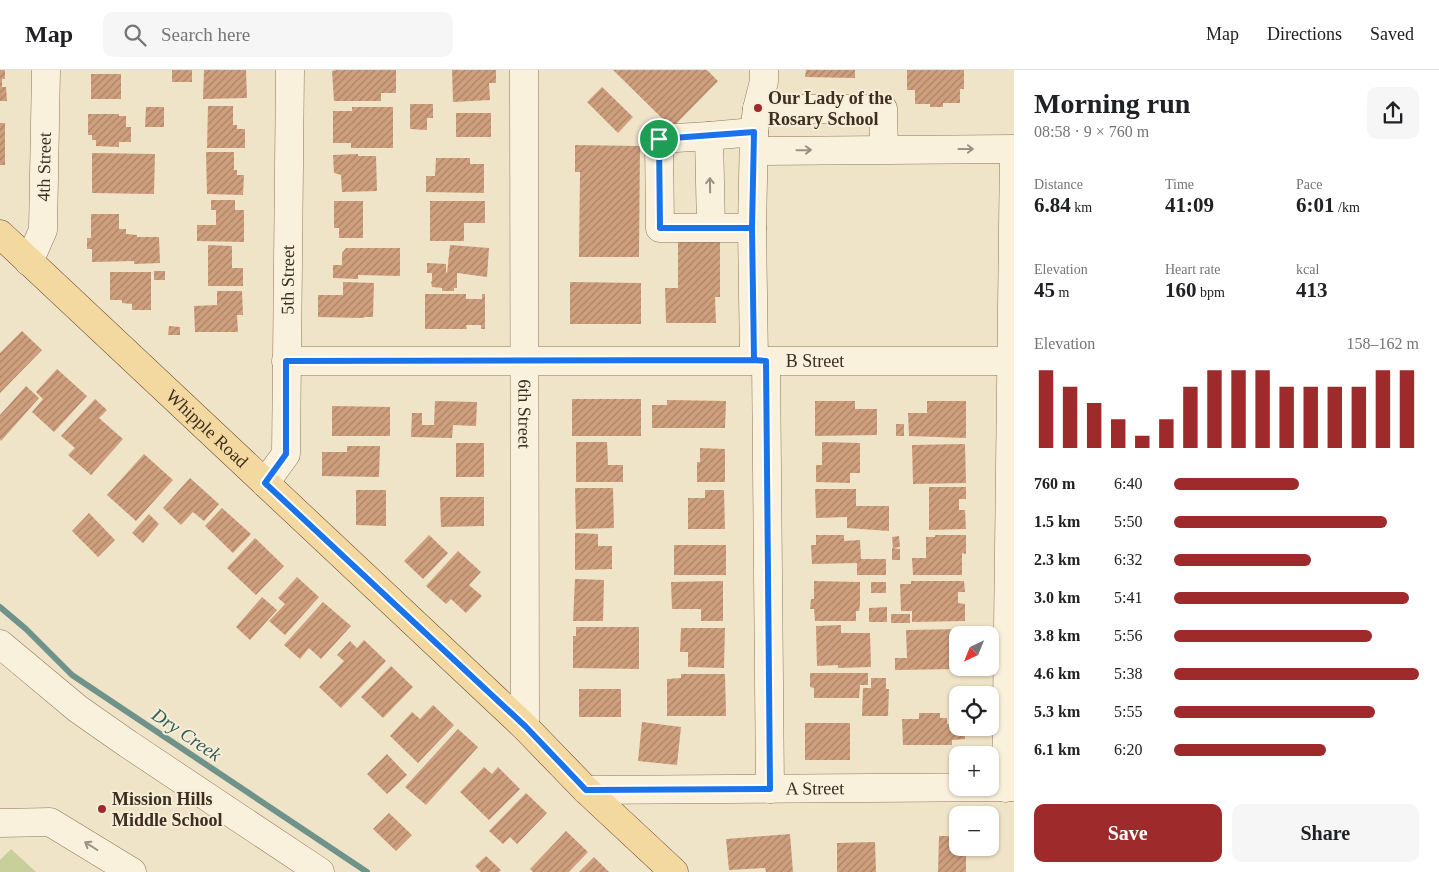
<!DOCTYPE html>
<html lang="en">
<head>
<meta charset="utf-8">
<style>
	body { margin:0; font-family:"Times New Roman",serif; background:#f6f6f6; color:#202124; height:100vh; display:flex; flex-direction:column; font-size:19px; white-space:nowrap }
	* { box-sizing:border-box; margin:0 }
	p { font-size:16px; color:#757577 }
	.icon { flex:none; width:28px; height:28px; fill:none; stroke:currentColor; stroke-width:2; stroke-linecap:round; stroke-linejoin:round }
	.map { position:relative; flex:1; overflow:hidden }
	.sheet { display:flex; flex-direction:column; background:#fff; width:425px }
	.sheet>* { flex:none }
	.needle { width:32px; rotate:223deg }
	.fabs { position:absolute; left:949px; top:556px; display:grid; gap:10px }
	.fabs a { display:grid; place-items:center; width:50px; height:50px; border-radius:10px; background:#fff; box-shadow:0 1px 4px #0004; font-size:25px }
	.pin { position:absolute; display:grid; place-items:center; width:42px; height:42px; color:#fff; margin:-21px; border:2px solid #fff; border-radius:50%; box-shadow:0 1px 5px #0007 }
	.round { display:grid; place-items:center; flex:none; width:52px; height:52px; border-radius:10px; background:#f6f6f6 }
	.overview { display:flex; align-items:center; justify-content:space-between; height:85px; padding:0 20px }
	h1 { font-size:28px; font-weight:700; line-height:38px }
	.metrics { display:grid; grid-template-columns:repeat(3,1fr); gap:8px; height:85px; padding:5px 20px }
	.metrics div { display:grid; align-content:center }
	.metrics b { font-size:21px; font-weight:700 }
	.metrics small { font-size:14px; font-weight:400 }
	.metrics p { font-size:14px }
	.chart { height:140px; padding:10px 20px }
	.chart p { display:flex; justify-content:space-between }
	.chart svg { width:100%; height:90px; margin-top:5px; stroke:#9e2a2b; stroke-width:6 }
	.primary-button { display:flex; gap:10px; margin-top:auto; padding:10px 20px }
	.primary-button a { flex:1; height:58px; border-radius:10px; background:#9e2a2b; color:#fff; font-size:20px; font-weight:700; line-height:58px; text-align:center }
	.primary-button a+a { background:#f6f6f6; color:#202124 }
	ul { padding:0 20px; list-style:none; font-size:16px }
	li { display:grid; grid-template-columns:80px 60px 1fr; align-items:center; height:38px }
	li i { height:12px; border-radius:6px; background:#9e2a2b }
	header { display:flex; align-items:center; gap:30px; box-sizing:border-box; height:70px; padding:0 25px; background:#fff; border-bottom:1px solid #e0e0e0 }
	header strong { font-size:24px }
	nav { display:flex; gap:28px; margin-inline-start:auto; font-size:18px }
	.search { width:350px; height:45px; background:#f6f6f6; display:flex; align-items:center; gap:12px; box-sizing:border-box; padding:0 18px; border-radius:10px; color:#757577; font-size:19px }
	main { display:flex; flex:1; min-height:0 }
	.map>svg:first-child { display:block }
	.pitch { fill:#c9cf9b }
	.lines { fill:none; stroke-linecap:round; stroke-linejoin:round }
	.stream { stroke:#6f938a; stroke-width:6 }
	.building { fill:url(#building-hatch) }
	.minor-casing { stroke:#8d765c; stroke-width:29 }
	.major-casing { stroke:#5b4430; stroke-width:29 }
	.minor { stroke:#faf1dc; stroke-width:28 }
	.major { stroke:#f3d9a0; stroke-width:28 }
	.oneway { stroke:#9c907e }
	.route-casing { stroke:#fff; stroke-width:10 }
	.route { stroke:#1a73e8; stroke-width:6 }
	.poi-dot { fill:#9e2a2b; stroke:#f7eed8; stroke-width:2 }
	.labels { text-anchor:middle; stroke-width:4; stroke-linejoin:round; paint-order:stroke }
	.poi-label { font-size:18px; font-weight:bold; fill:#3d2e20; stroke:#f7eed8; text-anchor:start }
	.street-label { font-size:18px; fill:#3d2e20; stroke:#f7eed8 }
	.water-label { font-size:19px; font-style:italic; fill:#2f5d5a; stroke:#f7eed8 }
</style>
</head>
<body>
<header>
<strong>Map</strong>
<div class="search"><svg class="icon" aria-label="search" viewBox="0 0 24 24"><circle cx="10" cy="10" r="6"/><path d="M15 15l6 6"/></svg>Search here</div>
<nav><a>Map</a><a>Directions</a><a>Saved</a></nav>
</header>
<main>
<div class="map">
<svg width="1014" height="802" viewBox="0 0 1014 802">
	<defs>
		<pattern id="building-hatch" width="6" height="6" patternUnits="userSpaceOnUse" patternTransform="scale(1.25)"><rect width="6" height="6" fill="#cf9f7d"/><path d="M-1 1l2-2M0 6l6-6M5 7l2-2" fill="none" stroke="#a98266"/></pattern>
	</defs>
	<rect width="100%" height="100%" fill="#f0e4c8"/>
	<path class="pitch" d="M11 779 36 802H0V790Z"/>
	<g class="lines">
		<path class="stream" d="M0 537 26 559 72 605 367 802"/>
	</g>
	<path class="building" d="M0 0H5V9H2V17H6L7 31H0Z
		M172 0H192V12H172Z
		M204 0H246L247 28 203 29Z
		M336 0H396V23H381V31H334L332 1Z
		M452 0H496V13H489L490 30 453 32Z
		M613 0H707L718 11 672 58Z
		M806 0H855V8L805 7Z
		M907 0H964V19H960V33H943V37H930V34H915V20H907Z
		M91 4H121V29H91Z
		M602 17 633 47 618 63 587 32Z
		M410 34H433V48H427V60L410 59Z
		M208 36H233V55H237V59H245V78H207Z
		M146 37H164V57H145Z
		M352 37H393V78H351V73H333V41H352Z
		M456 43H491V67H456Z
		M88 44H119V46H126V57H131V72H119V77L96 76V70H92V65H88Z
		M0 53H5V95H0Z
		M575 75 640 76 639 187H579L580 102H575Z
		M206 82H234V100H237V105H244L243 125 207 124Z
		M92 83 155 84 154 124 92 123Z
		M358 84V86H376L377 121 342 122 341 105 334 103 333 85Z
		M436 88H470V94H484V123L426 122V106H435Z
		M211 130H235V140H244V172L197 171V155H216V140H211Z
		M334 131H363V168H339V158H334Z
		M430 131H485V153H464V171H430Z
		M91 144H119V159H126V164L137 165V167H159L160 193 134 194V191L92 192V179H87V168H91Z
		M720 162V227H715L716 253H666L665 218H678V168Z
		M208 175 232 176V198H243V216H208Z
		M450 175 489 178 487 207 457 203V218H454V221H442V218L432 217 431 211H432V203H427V193L446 194V202L447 203Z
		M346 178H400V206L358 205V209L333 208V195H342V183Z
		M154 201H165V210H154Z
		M110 202H151V240H132V234L122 233V230H110Z
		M343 212 374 213 373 247H364V248L318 247V225H343Z
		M570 212 641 213V254H570Z
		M217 221H242L243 245H237L238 262H195L194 236 217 235Z
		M425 224H466V229H482V224H485V259H481V255H466L467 259H425Z
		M169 256 180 257V265H168Z
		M22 261 42 280 0 323V283Z
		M57 299 87 326 54 362 32 342 43 329 36 322Z
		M26 316 39 328 1 371 0 369V345Z
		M95 329 107 340 99 348 123 369 91 405 68 385 75 378 61 366Z
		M572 329H641V366H572Z
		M667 330 726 331 725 358H652V335H667Z
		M435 331 477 332 476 356 453 355 452 368 411 367 412 343H422V355H434Z
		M815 331H855V339H877V365L815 366Z
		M927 331H966V368L909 366 908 343H927Z
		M332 336 390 337V366H332Z
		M896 354H904V366H896Z
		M576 372H607L608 395H623V412H576Z
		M822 372 860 373V403H850V413L816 412V395H822Z
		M456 373H484V407H456Z
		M965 374 966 413 913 414 912 375Z
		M347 376H380L379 407 322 406V382H347Z
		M700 378 725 379V412H697V392H700Z
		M144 384 173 410 136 451 107 425Z
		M190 408 219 434 204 451 193 442 181 455 163 438Z
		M929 417H966V429H959V440H965L966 459 929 460Z
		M575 418H613L614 458 576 459Z
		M815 419H856V436H889V461L847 458V447L816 448Z
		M356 420H386V456L356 455Z
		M705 420H724L725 459H688V428H705Z
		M440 427H484V456L441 457Z
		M222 438 251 464 233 483 205 456Z
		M89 443 115 470 98 487 72 461Z
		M149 444 159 454 143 473 132 463Z
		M575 463 598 464V476H612V499L575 500Z
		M429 465 448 483 423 509 404 491Z
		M816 465H844V471L860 470 861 489H886V505H857V493L812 494 811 475H816Z
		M935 465H966V484L962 483V505H913L912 488H926V467H935Z
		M899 466 900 477 893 478 892 467Z
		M255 468 284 496 256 525 227 498Z
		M674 475H726V505H674Z
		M892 478 900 479V490H892Z
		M458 481 481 502 469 515 482 526 466 543 451 529 446 534 426 516Z
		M297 507 319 527 285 565 269 551 285 534 278 528Z
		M575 509 604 510 603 551H573Z
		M723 511V551H701V539H672L671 512Z
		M814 511 860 512V534L859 541H856V551H815L814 539H810L811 529H814Z
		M911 511H964L965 522H958V533L965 534V551L912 552V541H901L900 514H911Z
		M871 512H886V523H871Z
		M262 527 277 540 250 570 236 557Z
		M323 532 351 556 321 589 309 578 300 589 284 575Z
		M887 537V552H869V538Z
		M891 544H910V553H891Z
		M841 555V563H870L871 597 838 598V595L817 596 816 556Z
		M576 557H639V599L573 598V566H576Z
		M681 558H725L724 598 688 597V582H680Z
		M965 559V565H958V599L895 600V588H907L906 560Z
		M364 570 386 591 341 638 319 617 344 591 337 585 350 571 357 578Z
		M391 596 413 617 383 648 361 627Z
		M810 603H868V615H860L859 628H814V618L810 617Z
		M681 604H725L726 646H667V609L681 608Z
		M871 608H886V619H889L888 646H862L863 618H871Z
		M579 619H621V647H579Z
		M433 635 454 655 418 693 390 666 412 642 420 649Z
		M919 643H940V648H947V654H958V658H965V669L952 670V675H903L902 649H919Z
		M642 652 681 657 677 695 638 691Z
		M805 653H850V690H805Z
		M458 659 478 677 426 735 405 717Z
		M387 684 407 705 387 724 367 704Z
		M484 697 492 704 498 697 520 719 489 750 460 722Z
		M526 723 547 743 517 774 510 767 503 774 489 761Z
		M389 743 412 765 396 781 373 759Z
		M566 761 588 782 569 802H533L530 799Z
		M790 764 793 802H766L765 798 729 800 726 769Z
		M939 766H958V778H966V802H938Z
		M875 772 876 802H837V773Z
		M486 786 501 800 499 802H481L475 796Z
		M594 787 609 802H579Z"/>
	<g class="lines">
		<g class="minor-casing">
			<g id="minor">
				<path id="s1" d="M524 0 525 657"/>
				<path d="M757 39H883L884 79"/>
				<path d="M709 66 659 69 660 158H711"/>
				<path d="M755 81 1014 79"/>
				<path d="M752 158H711L709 66 754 62"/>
				<path id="s2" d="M29 192 43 160 46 0"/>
				<path d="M754 290 752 158 754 62 757 39 764 11V0"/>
				<path id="s3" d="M286 291H1014"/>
				<path d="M766 291 770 719"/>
				<path id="s4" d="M265 413 286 384 290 0"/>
				<path d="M0 574 78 639 128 674 320 802"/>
				<path d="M1006 718 1014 80"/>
				<path id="s5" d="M586 720 1014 717"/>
				<path d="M0 753 50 752 132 802"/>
			</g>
		</g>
		<g class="major-casing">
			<g id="major">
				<path id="s6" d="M0 164 525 657 586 720 674 802"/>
			</g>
		</g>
		<use href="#minor" class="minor"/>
		<use href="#major" class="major"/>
	</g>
	<defs><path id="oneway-shaft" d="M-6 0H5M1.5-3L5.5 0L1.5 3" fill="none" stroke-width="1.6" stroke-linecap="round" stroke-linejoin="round" transform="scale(1.25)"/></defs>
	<g class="oneway">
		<use href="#oneway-shaft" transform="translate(966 79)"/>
		<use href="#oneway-shaft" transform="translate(804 80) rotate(-1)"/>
		<use href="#oneway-shaft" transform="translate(710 115) rotate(-91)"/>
		<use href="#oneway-shaft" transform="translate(91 776) rotate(-148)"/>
	</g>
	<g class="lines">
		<g class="route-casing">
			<path id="route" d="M659 69 660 158H752L754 290 286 291V384L265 413 526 657 586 720 770 719 766 291 754 290 752 158 754 62 659 69"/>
		</g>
		<use href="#route" class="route"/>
	</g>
	<g class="poi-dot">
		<circle cx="758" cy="38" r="5"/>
		<circle cx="102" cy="739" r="5"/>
	</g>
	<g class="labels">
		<g class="poi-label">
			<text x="768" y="34">Our Lady of the<tspan x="768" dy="21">Rosary School</tspan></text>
			<text x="112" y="735">Mission Hills<tspan x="112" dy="21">Middle School</tspan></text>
		</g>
		<g class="street-label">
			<text dy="6" stroke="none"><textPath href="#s2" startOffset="98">4th Street</textPath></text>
			<text dy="6" stroke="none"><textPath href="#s4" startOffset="210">5th Street</textPath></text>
			<text dy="6" stroke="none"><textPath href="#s3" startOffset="529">B Street</textPath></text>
			<text dy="6" stroke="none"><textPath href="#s1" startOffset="344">6th Street</textPath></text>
			<text dy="6" stroke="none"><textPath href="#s6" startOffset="284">Whipple Road</textPath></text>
			<text dy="6" stroke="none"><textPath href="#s5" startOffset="229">A Street</textPath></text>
		</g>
		<g class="water-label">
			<text transform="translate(187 664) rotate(34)" y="7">Dry Creek</text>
		</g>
	</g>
</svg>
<div class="fabs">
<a><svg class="needle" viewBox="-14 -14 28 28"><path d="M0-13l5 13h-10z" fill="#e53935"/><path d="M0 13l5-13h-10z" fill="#757577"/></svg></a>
<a><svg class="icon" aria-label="locate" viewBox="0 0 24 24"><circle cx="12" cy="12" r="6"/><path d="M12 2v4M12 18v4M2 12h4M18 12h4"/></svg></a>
<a>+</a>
<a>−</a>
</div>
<div class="pin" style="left:659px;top:69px;background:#1e9e55"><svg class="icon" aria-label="arrive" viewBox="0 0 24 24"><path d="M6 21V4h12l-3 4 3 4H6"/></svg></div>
</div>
<section class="sheet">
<div class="overview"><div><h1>Morning run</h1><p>08:58 · 9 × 760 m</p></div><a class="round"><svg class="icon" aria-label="share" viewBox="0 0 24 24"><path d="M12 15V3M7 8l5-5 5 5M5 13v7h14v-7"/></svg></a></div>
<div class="metrics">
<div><p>Distance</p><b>6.84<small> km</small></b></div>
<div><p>Time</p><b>41:09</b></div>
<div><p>Pace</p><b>6:01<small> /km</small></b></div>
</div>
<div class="metrics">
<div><p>Elevation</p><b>45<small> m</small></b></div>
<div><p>Heart rate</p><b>160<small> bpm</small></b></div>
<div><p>kcal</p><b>413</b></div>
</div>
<div class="chart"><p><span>Elevation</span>158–162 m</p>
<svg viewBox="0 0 160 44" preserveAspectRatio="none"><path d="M5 44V6M15 44V14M25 44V22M35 44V30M45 44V38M55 44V30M65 44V14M75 44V6M85 44V6M95 44V6M105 44V14M115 44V14M125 44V14M135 44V14M145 44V6M155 44V6"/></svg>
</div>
<ul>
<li><b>760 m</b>6:40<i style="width:51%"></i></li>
<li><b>1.5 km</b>5:50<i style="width:87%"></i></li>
<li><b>2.3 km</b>6:32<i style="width:56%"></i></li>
<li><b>3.0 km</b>5:41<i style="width:96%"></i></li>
<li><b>3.8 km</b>5:56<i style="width:81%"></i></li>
<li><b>4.6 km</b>5:38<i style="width:100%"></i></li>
<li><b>5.3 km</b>5:55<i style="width:82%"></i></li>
<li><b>6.1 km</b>6:20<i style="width:62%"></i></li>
</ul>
<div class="primary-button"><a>Save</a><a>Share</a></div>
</section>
</main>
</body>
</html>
